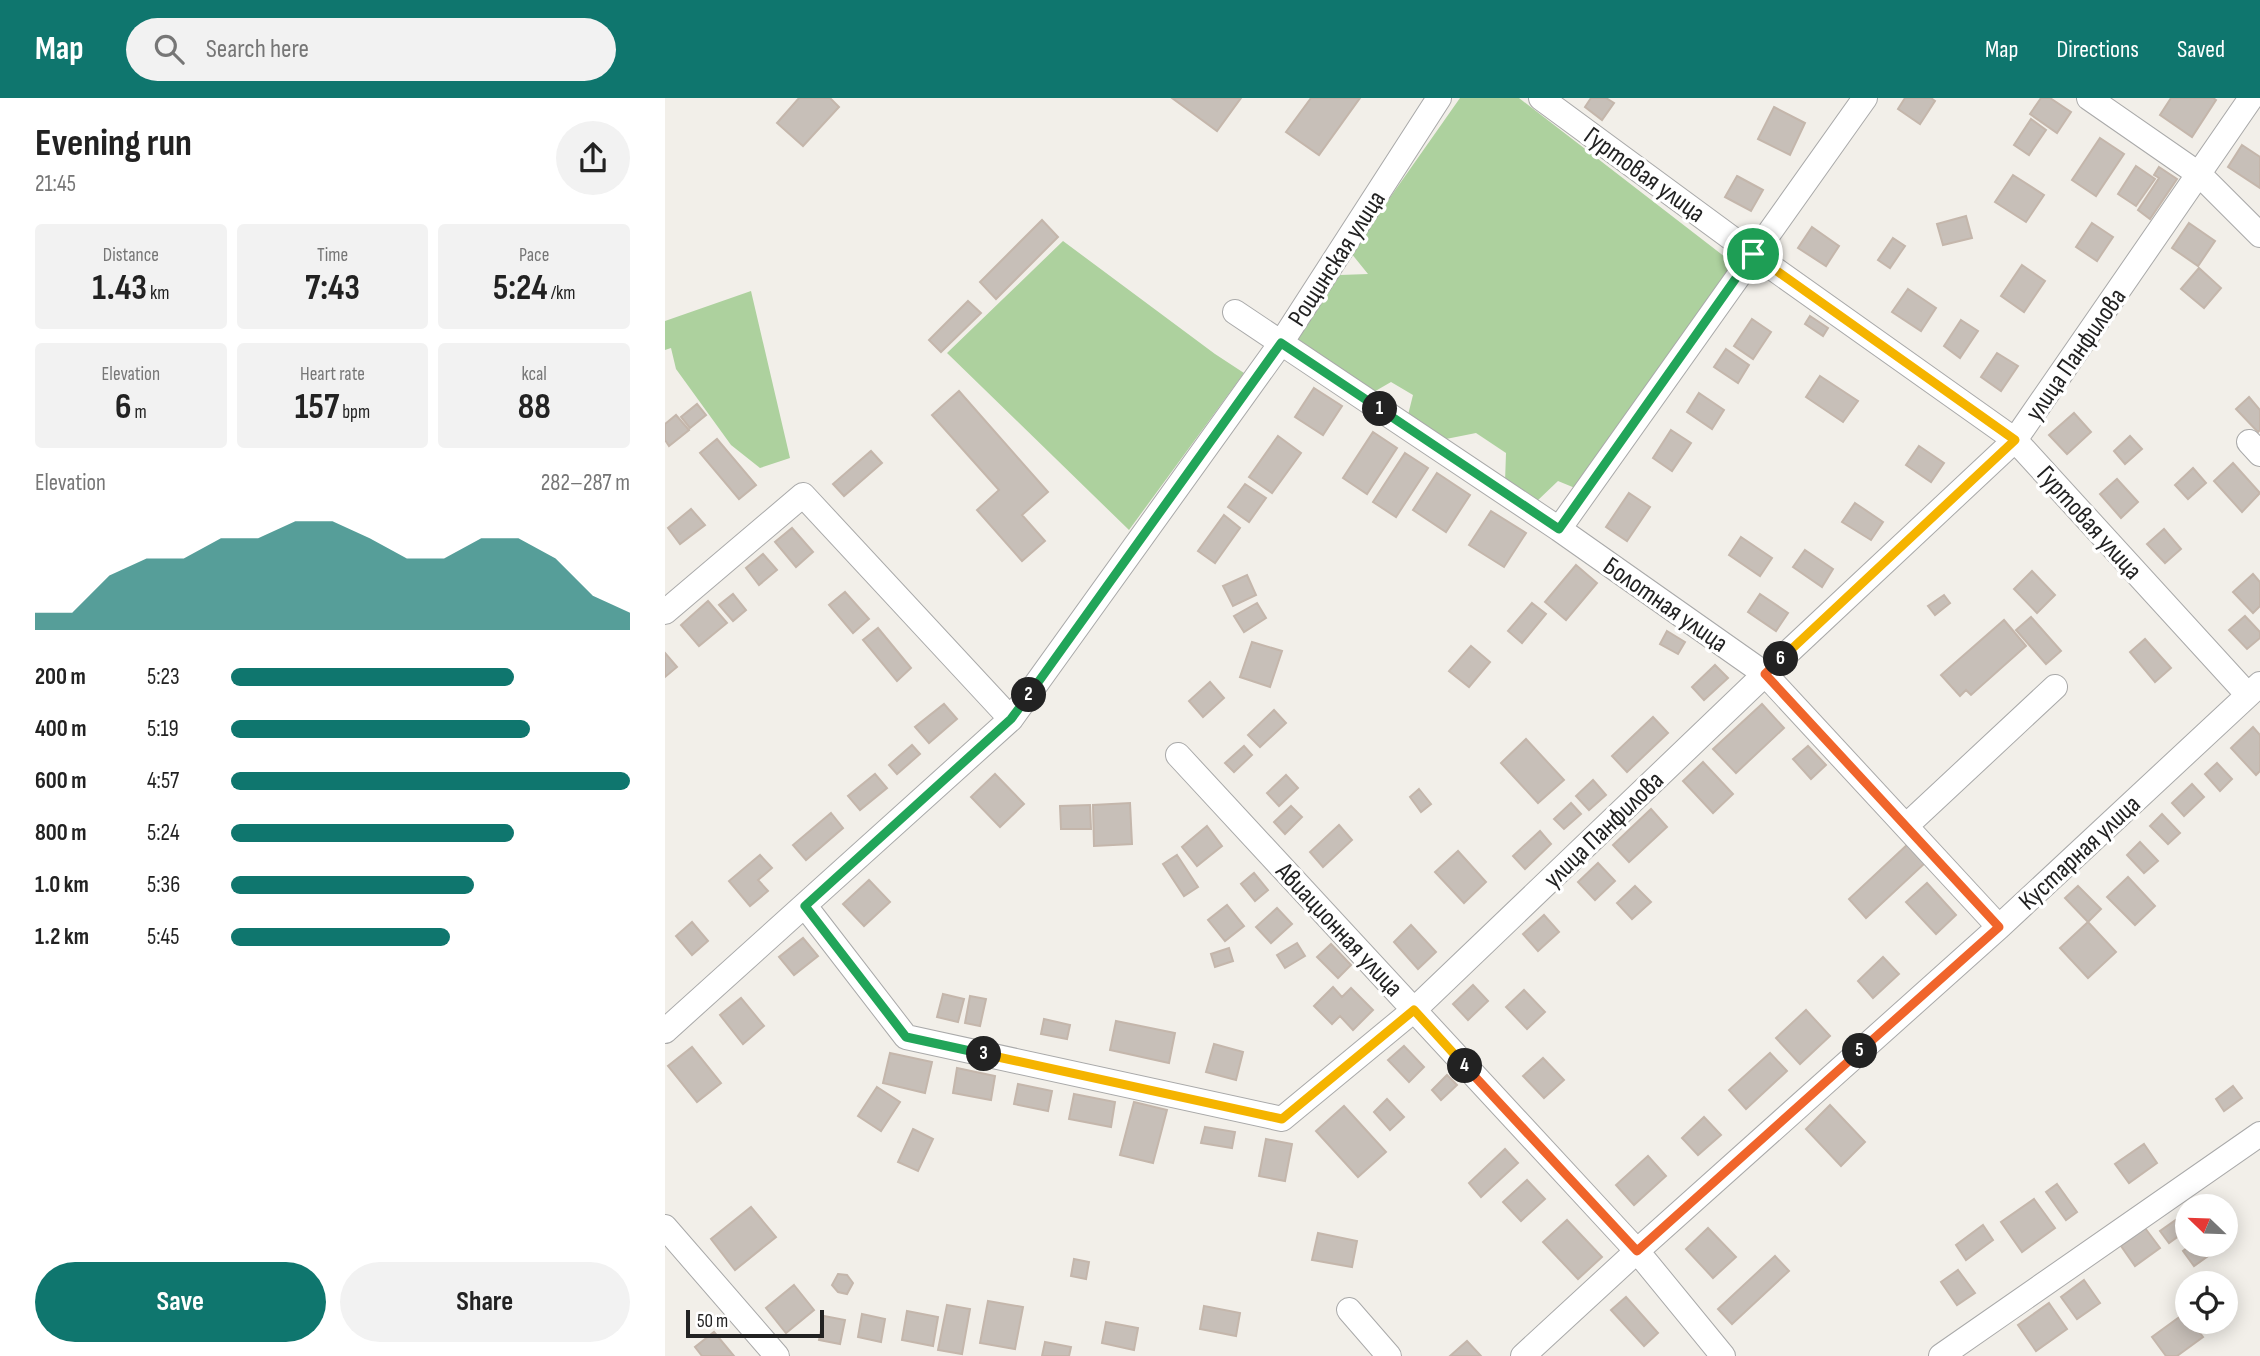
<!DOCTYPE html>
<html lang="en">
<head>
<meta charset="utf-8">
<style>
	body { margin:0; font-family:"Sofia Sans Condensed",sans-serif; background:#f2f2f2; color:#222; height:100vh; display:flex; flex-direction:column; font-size:26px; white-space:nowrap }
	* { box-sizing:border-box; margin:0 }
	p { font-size:23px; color:#767676 }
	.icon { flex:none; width:38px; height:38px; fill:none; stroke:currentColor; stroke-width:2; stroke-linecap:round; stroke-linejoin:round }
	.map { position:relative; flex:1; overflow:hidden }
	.details { display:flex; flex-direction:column; background:#fff; width:665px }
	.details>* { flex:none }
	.needle { width:46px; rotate:293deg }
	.tools { position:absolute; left:1510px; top:1096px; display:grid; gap:14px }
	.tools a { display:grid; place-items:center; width:63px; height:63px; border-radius:50%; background:#fff; box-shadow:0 4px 18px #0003; font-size:35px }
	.scale { position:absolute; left:21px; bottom:18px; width:138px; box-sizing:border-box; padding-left:7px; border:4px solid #222; border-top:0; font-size:19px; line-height:24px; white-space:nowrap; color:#222; -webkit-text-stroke:5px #fff; paint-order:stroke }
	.pin { position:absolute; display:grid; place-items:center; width:60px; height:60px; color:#fff; margin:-30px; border:4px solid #fff; border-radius:50%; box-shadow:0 2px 7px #0007 }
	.km { position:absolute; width:35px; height:35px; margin:-18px; border-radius:50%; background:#222; color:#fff; font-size:19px; line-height:35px; text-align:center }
	.round { display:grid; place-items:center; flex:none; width:74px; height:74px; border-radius:37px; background:#f2f2f2 }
	.headline { display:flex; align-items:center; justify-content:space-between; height:119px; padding:0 35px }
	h1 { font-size:38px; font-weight:700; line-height:52px }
	.figures { display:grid; grid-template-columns:repeat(3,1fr); gap:10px; height:119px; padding:7px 35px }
	.figures div { display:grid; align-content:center; border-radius:7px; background:#f2f2f2; text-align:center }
	.figures b { font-size:35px; font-weight:700 }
	.figures small { font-size:19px; font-weight:400 }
	.figures p { font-size:19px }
	.chart { height:196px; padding:14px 35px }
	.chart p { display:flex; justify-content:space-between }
	.chart svg { width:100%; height:126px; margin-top:7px; fill:#0f766e; opacity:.7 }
	.cta { display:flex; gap:14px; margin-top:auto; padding:14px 35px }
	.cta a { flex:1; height:80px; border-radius:42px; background:#0f766e; color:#fff; font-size:28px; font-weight:700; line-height:80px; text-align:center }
	.cta a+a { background:#f2f2f2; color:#222 }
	ul { padding:0 35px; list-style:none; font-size:23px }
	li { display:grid; grid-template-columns:112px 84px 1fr; align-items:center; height:52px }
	li i { height:18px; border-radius:9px; background:#0f766e }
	header { display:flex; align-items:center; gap:42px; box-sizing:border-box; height:98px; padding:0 35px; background:#0f766e; color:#fff }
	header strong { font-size:33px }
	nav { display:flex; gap:38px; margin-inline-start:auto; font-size:24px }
	.search { width:490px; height:63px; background:#f2f2f2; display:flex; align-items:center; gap:18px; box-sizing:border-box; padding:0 24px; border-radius:38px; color:#767676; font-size:26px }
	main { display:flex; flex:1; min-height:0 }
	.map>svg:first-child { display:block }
	.forest { fill:#add19e }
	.building { fill:#c7bfb8; stroke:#c4b6ab; stroke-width:2 }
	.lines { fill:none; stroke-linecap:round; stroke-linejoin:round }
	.minor-casing { stroke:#a9a9a9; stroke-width:26 }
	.minor { stroke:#fff; stroke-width:24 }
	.split-1-casing { stroke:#fff; stroke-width:14 }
	.split-2-casing { stroke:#fff; stroke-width:14 }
	.split-3-casing { stroke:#fff; stroke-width:14 }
	.split-4-casing { stroke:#fff; stroke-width:14 }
	.split-5-casing { stroke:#fff; stroke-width:14 }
	.split-6-casing { stroke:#fff; stroke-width:14 }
	.split-7-casing { stroke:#fff; stroke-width:14 }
	.split-1 { stroke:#22a559; stroke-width:9 }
	.split-2 { stroke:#22a559; stroke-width:9 }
	.split-3 { stroke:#22a559; stroke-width:9 }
	.split-4 { stroke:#f5b400; stroke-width:9 }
	.split-5 { stroke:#f0652b; stroke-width:9 }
	.split-6 { stroke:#f0652b; stroke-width:9 }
	.split-7 { stroke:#f5b400; stroke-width:9 }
	.labels { text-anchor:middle; stroke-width:7; stroke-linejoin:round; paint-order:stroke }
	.street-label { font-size:26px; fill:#222; stroke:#fff }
</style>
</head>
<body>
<header>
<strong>Map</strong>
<div class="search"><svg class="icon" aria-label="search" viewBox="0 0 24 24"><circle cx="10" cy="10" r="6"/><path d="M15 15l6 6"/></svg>Search here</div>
<nav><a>Map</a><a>Directions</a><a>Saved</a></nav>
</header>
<main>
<section class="details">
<div class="headline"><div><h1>Evening run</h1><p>21:45</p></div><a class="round"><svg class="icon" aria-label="share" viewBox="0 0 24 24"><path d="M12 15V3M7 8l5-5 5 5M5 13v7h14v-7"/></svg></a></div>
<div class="figures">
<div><p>Distance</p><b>1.43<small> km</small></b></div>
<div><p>Time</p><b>7:43</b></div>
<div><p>Pace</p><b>5:24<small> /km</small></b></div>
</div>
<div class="figures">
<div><p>Elevation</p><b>6<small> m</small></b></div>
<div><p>Heart rate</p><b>157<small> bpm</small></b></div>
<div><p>kcal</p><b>88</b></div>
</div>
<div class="chart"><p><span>Elevation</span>282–287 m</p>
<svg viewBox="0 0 160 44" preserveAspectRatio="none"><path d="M0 44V38L10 38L20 25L30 19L40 19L50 12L60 12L70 6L80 6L90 12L100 19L110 19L120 12L130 12L140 19L150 32L160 38V44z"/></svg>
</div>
<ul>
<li><b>200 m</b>5:23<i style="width:71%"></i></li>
<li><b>400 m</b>5:19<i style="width:75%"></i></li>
<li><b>600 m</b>4:57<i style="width:100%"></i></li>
<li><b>800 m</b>5:24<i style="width:71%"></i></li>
<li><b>1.0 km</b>5:36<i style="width:61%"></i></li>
<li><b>1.2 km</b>5:45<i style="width:55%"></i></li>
</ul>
<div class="cta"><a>Save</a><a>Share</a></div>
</section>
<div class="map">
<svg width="1595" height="1258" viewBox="0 0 1595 1258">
	<rect width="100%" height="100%" fill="#f2efe9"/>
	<path class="forest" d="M795 0H854L1073 169 910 390 893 383 871 404 840 384 841 355 811 335 776 342 742 321 748 297 726 284 707 295 632 241 675 177 703 176 686 155Z
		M398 143 550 256 579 275 464 432 282 255Z
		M86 193 125 360 95 370 66 347 11 271 6 250 0 252V223Z"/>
	<path class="building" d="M134 0H165L174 9 138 48 112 25Z
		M507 0H576L552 33Z
		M646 0H695L654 57 621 34Z
		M926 0H941L949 5 937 22 920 9Z
		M1240 0H1266L1270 3 1255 26 1233 11Z
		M1376 0H1385L1406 14 1392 35 1365 16Z
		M1506 0H1548L1551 2 1527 39 1495 17Z
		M1109 9 1140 25 1125 57 1093 41Z
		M1366 21 1381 32 1364 57 1349 47Z
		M1435 40 1459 56 1431 98 1407 82Z
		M1577 47 1595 59V90L1563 69Z
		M1471 68 1490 81 1471 108 1453 96Z
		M1494 69 1512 81 1485 121 1473 112 1494 80 1489 77Z
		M1348 77 1379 97 1361 124 1330 104Z
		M1072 78 1098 92 1086 113 1060 99Z
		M1301 118 1307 140 1278 147 1272 126Z
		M377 122 393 139 331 201 315 184Z
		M1427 125 1448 139 1432 163 1411 149Z
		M1524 125 1550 143 1533 168 1507 150Z
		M1147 129 1174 148 1161 168 1133 150Z
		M1228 140 1240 148 1225 170 1213 162Z
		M1357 167 1380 183 1359 214 1336 198Z
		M1534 170 1556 190 1539 210 1516 191Z
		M1243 191 1271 210 1256 233 1227 214Z
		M303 203 316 215 276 254 264 242Z
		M1145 218 1163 230 1158 238 1140 226Z
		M1087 221 1106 234 1088 261 1069 248Z
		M1296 222 1313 233 1295 260 1279 248Z
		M1061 251 1084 267 1073 285 1049 269Z
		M1332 255 1353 268 1336 293 1316 279Z
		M1155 278 1193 303 1178 324 1141 299Z
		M649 290 677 308 658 337 630 319Z
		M294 293 383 394 357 417 380 443 357 463 312 412 334 392 267 317Z
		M1034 295 1059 312 1047 331 1022 314Z
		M1584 299 1595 312V332L1593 334 1571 311Z
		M32 306 41 317 25 330 16 319Z
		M1409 315 1426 334 1402 356 1384 337Z
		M11 317 24 332 4 348 0 342V326Z
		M1006 332 1026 345 1007 373 988 360Z
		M708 334 732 350 702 396 678 380Z
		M613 338 636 355 607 395 584 379Z
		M1465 338 1477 351 1460 366 1449 353Z
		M52 341 91 387 74 401 35 355Z
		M1254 348 1279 365 1266 384 1241 367Z
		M206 353 217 365 179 398 168 386Z
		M740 355 763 370 731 419 708 404Z
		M1568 365 1595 395 1577 414 1549 383Z
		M1528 370 1541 385 1523 401 1510 387Z
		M772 375 805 397 781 434 748 412Z
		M1452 381 1473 404 1456 420 1435 396Z
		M580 386 601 400 584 424 563 409Z
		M964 395 985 409 962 443 941 429Z
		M1190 405 1218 424 1206 442 1177 424Z
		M26 411 40 427 15 446 3 430Z
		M826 413 861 435 839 469 804 447Z
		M559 417 575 430 550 465 533 453Z
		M127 430 148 454 131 469 110 444Z
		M1499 431 1516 451 1500 465 1482 446Z
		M1076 439 1107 460 1095 478 1064 457Z
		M1140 452 1168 471 1157 489 1128 469Z
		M98 456 112 472 94 487 81 470Z
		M911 467 932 485 901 522 880 504Z
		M1367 473 1390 497 1372 515 1349 491Z
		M1588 476 1595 484V508L1588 515 1568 494Z
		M582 477 591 497 568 508 558 488Z
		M180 494 204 521 188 535 164 507Z
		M68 496 81 512 68 523 54 507Z
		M1095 496 1123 515 1111 533 1083 514Z
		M1279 497 1285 505 1270 517 1263 508Z
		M43 503 62 525 34 548 16 527Z
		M592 505 601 520 579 534 569 518Z
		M867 505 881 516 857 545 843 533Z
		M1580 518 1595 534V540L1582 551 1564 532Z
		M1366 519 1396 553 1381 566 1351 532Z
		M1339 522 1361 548 1306 597 1301 592 1295 598 1276 577Z
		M213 530 246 570 232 583 198 542Z
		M1002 533 1020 544 1013 556 995 546Z
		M1480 541 1506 570 1490 584 1465 554Z
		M587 544 617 553 605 589 575 579Z
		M806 548 825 564 804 589 784 573Z
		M0 555 12 569 0 579Z
		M1050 567 1063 580 1039 602 1027 589Z
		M545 584 559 600 538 619 524 603Z
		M279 606 292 621 264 645 250 629Z
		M1097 606 1119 630 1071 675 1048 651Z
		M609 612 621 625 595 649 583 637Z
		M988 619 1003 635 962 674 947 658Z
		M1588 629 1595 637V673L1591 677 1566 650Z
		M861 641 899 682 873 705 836 665Z
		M247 647 255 656 232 676 224 667Z
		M579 648 587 657 569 674 560 665Z
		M1143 648 1161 667 1146 681 1128 661Z
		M1038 664 1068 696 1048 715 1018 683Z
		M1552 665 1567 681 1555 693 1540 676Z
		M210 676 222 690 195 712 183 698Z
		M330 676 359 706 335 729 306 699Z
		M621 677 633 690 614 708 602 695Z
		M928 682 941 697 924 712 911 698Z
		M1527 686 1539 699 1519 718 1507 705Z
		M754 691 766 706 756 714 745 699Z
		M465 705 467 746 429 748 428 707Z
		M906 705 916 716 899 731 889 721Z
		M425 707 426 731H396L395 708Z
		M626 708 637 719 620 736 609 724Z
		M986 711 1002 729 964 764 948 747Z
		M166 715 178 730 141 762 128 747Z
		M1497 716 1515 735 1503 746 1485 728Z
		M674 727 687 742 658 769 645 754Z
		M542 728 557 748 532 768 517 749Z
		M875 733 886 746 860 771 848 758Z
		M1475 744 1493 763 1479 775 1462 757Z
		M1243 746 1260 765 1201 820 1184 801Z
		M793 753 821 784 799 805 770 774Z
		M95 757 107 770 93 782 103 793 85 808 64 783Z
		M512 757 533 789 519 798 498 766Z
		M933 765 950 783 930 802 913 784Z
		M589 775 603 792 590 803 576 786Z
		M1463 779 1490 808 1470 827 1442 799Z
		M204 782 225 804 199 828 178 806Z
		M1262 785 1291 817 1271 836 1241 804Z
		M970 788 986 804 967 821 952 805Z
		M1413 788 1436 811 1423 824 1400 800Z
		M562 807 579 828 560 843 543 822Z
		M612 810 627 826 606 845 591 829Z
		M879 817 894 834 873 853 858 836Z
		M27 824 43 843 27 857 11 838Z
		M1423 824 1451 854 1423 880 1395 850Z
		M746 827 771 854 753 871 729 844Z
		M138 840 153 858 129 877 114 859Z
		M632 845 640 858 620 870 612 857Z
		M666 846 686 867 673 880 652 859Z
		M564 850 568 863 550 869 546 856Z
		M1218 859 1234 876 1208 900 1193 883Z
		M808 887 823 903 803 922 788 906Z
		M668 889 677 899 686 890 708 912 688 932 675 918 667 926 649 908Z
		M859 892 880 914 862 931 841 909Z
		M278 896 299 901 293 924 272 919Z
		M305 898 321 901 315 928 300 925Z
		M76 900 99 928 78 946 55 917Z
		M1141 912 1165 938 1135 966 1111 940Z
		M379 921 405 927 402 941 376 936Z
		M451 923 510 935 504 965 445 952Z
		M549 946 578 954 571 982 541 974Z
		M739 948 759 969 744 984 723 962Z
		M27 949 56 985 32 1004 3 968Z
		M225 955 267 964 260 995 218 985Z
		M1105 955 1122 973 1081 1011 1064 992Z
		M878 960 899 982 879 1000 858 978Z
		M292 970 330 978 326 1002 288 995Z
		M782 977 792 987 776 1002 767 992Z
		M353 986 387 993 383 1013 349 1006Z
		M1568 988 1577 1000 1559 1013 1551 1001Z
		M212 989 235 1004 216 1033 193 1018Z
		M409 996 450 1004 446 1029 404 1021Z
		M722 1001 739 1019 725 1032 709 1014Z
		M469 1004 502 1012 488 1065 455 1057Z
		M1165 1007 1200 1044 1176 1068 1141 1031Z
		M679 1008 721 1054 693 1079 651 1033Z
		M1039 1019 1056 1037 1033 1057 1017 1040Z
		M540 1029 570 1034 567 1050 536 1045Z
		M248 1031 268 1041 253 1073 233 1064Z
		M601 1041 627 1046 620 1083 594 1078Z
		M1479 1046 1492 1065 1464 1085 1450 1066Z
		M840 1051 853 1065 816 1099 804 1085Z
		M983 1058 1001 1078 969 1107 951 1087Z
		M862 1082 880 1101 856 1123 838 1104Z
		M1392 1086 1412 1114 1401 1122 1381 1094Z
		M1369 1101 1390 1130 1357 1154 1336 1124Z
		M86 1109 111 1139 70 1172 46 1141Z
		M1522 1114V1132L1504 1145 1495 1133Z
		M902 1122 937 1159 913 1181 878 1144Z
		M1318 1127 1328 1142 1301 1162 1291 1147Z
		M1043 1130 1071 1159 1048 1180 1021 1151Z
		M1480 1130 1495 1150 1470 1168 1456 1148Z
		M653 1135 692 1143 687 1169 647 1162Z
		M1527 1146H1555L1557 1148 1529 1168 1518 1153Z
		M1110 1158 1124 1173 1067 1226 1053 1211Z
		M409 1161 424 1164 421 1181 406 1178Z
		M1293 1172 1310 1195 1292 1207 1276 1184Z
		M173 1176 182 1177 188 1185 182 1196 173 1194 167 1187Z
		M1419 1182 1435 1205 1412 1221 1396 1199Z
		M129 1187 149 1212 121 1235 101 1210Z
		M961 1199 993 1235 979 1248 946 1212Z
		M323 1203 358 1209 350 1251 315 1245Z
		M1384 1205 1402 1231 1371 1253 1353 1227Z
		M282 1207 305 1211 297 1256 273 1252Z
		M539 1208 575 1215 571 1238 535 1231Z
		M242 1213 273 1219 268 1248 237 1242Z
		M1520 1215 1522 1223H1526L1538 1239 1512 1258H1501L1487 1239Z
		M197 1216 220 1221 216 1244 193 1239Z
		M159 1218 180 1222 175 1246 154 1242Z
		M441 1224 473 1230 469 1252 437 1245Z
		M49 1234 69 1258H37L30 1249Z
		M802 1243 816 1258H785Z
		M380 1244 406 1249 404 1258H377Z"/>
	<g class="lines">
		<g class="minor-casing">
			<path id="minor" d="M876 0 1088 156 1350 342 1583 597
				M1424 0 1535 77 1595 137
				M570 214 894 431 1100 576 1334 829
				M1584 344 1595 356
				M894 431 1200 0
				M0 514 138 397 346 621
				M513 657 972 1153 1058 1258
				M1241 728 1390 589
				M140 808 241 939 617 1021 749 912 1100 576 1350 342 1586 0
				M0 933 346 621 616 245 774 0
				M0 1129 112 1258
				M684 1212 724 1258
				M858 1258 972 1153 1334 829 1595 586
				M1276 1258 1595 1036"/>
		</g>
		<use href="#minor" class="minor"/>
	</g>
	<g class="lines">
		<g class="split-1-casing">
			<path id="split-1" d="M715 311 894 431 1088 156"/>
		</g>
		<g class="split-2-casing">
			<path id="split-2" d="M364 597 616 245 715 311"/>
		</g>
		<g class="split-3-casing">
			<path id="split-3" d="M319 956 241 939 140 808 346 621 364 597"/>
		</g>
		<g class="split-4-casing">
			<path id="split-4" d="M319 956 617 1021 749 912 800 968"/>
		</g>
		<g class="split-5-casing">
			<path id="split-5" d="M800 968 972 1153 1195 953"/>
		</g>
		<g class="split-6-casing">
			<path id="split-6" d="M1116 561 1100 576 1334 829 1195 953"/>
		</g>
		<g class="split-7-casing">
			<path id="split-7" d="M1088 156 1350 342 1116 561"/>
		</g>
		<use href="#split-1" class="split-1"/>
		<use href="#split-2" class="split-2"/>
		<use href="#split-3" class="split-3"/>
		<use href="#split-4" class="split-4"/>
		<use href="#split-5" class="split-5"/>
		<use href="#split-6" class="split-6"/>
		<use href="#split-7" class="split-7"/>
	</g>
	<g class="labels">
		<g class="street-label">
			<text transform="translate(980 76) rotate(36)" y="9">Гуртовая улица</text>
			<text transform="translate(671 160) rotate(-57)" y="9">Рощинская улица</text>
			<text transform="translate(1410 256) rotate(-55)" y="9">улица Панфилова</text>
			<text transform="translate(1425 424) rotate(48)" y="9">Гуртовая улица</text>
			<text transform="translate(1001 506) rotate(35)" y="9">Болотная улица</text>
			<text transform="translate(938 731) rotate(-44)" y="9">улица Панфилова</text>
			<text transform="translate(1414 754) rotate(-43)" y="9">Кустарная улица</text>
			<text transform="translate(675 831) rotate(47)" y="9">Авиационная улица</text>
		</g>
	</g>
</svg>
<div class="tools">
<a><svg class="needle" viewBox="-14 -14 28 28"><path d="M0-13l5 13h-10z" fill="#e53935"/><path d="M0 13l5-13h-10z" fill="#767676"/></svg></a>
<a><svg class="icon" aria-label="locate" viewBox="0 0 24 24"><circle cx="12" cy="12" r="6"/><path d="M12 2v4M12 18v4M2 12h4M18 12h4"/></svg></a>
</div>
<div class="scale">50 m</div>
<div class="pin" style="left:1088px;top:156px;background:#1e9e55"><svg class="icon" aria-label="arrive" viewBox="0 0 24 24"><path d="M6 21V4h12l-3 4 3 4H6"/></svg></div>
<b class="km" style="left:715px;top:311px">1</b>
<b class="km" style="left:364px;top:597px">2</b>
<b class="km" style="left:319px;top:956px">3</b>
<b class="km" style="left:800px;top:968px">4</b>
<b class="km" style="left:1195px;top:953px">5</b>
<b class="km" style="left:1116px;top:561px">6</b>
</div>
</main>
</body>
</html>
